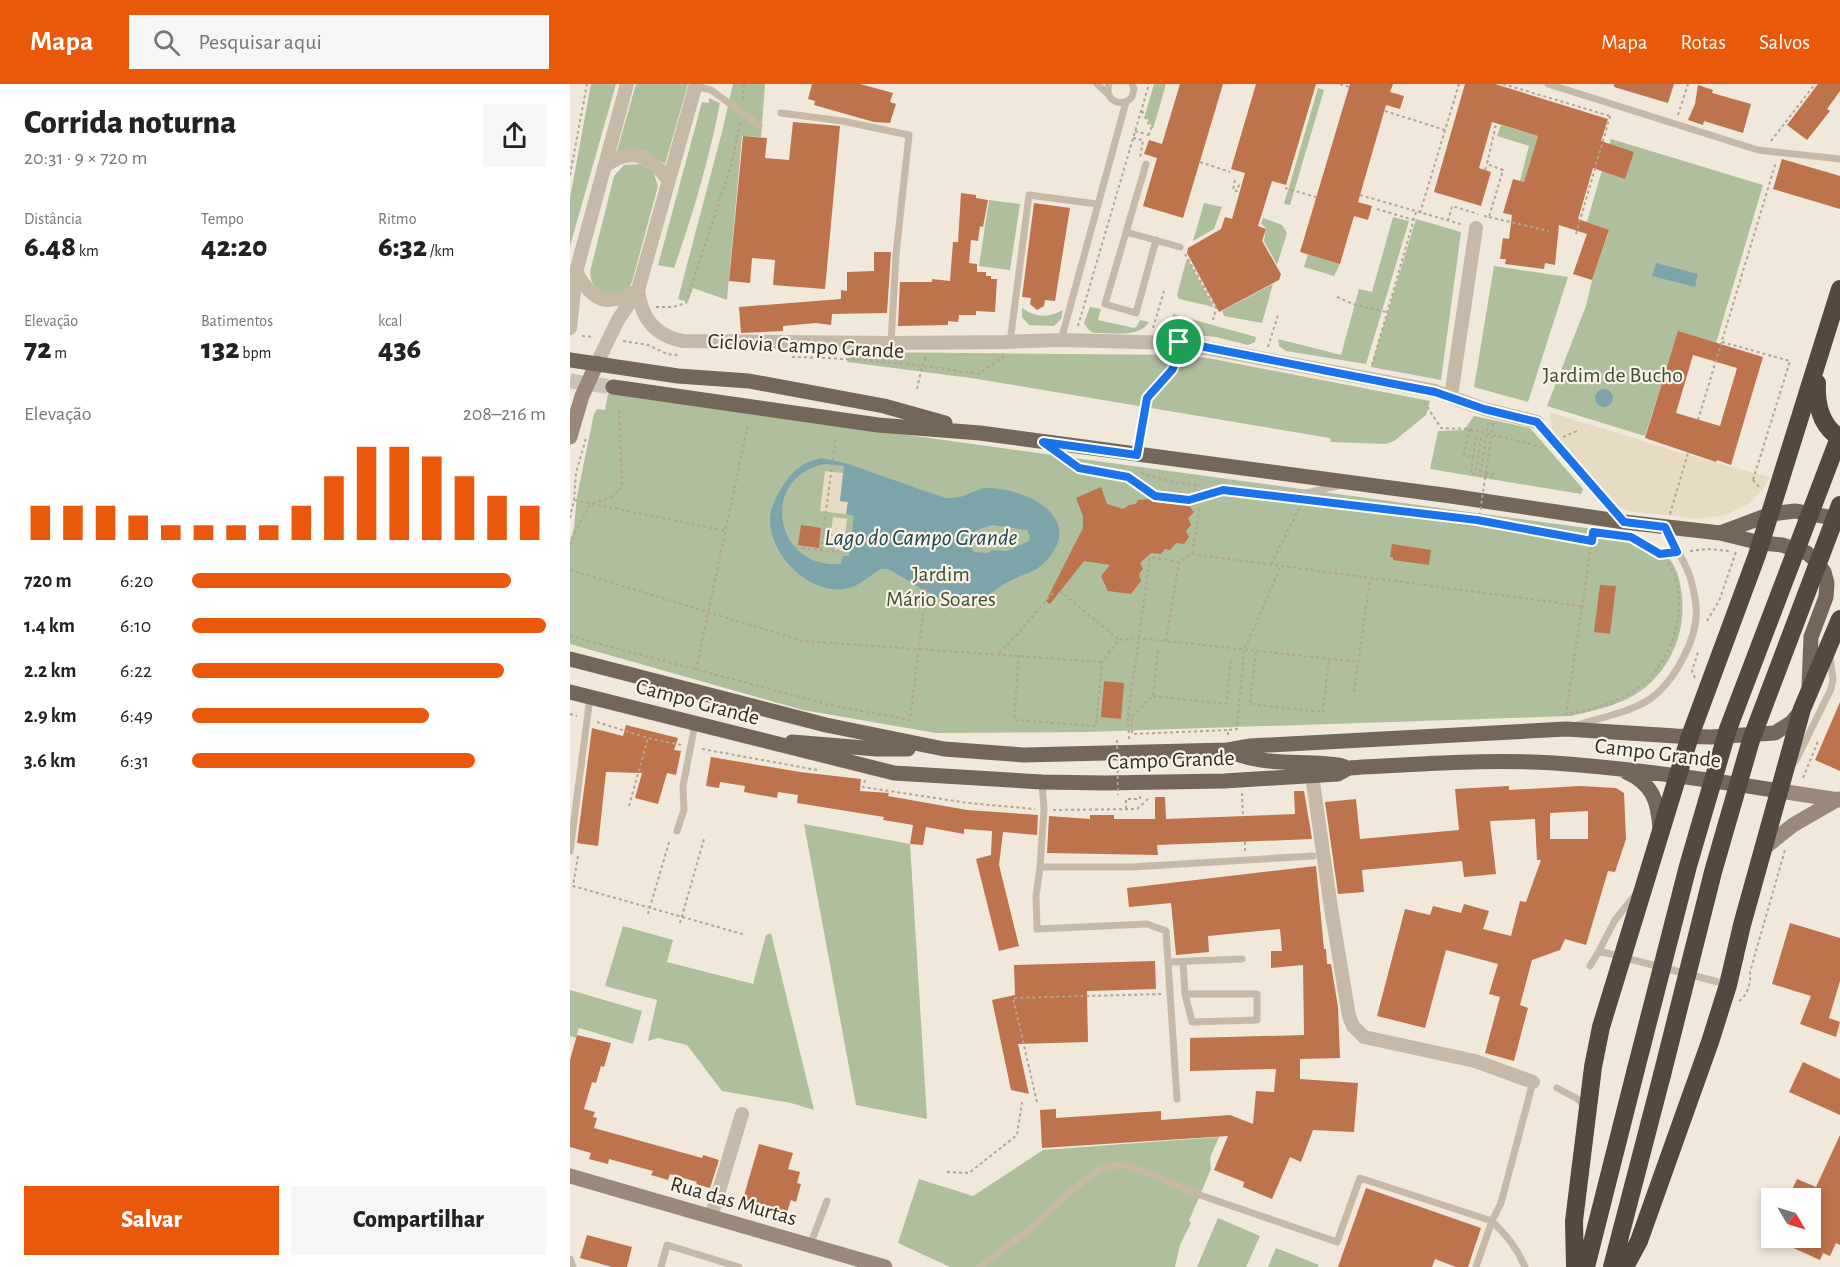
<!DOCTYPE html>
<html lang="pt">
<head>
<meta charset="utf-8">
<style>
	body { margin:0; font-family:"Alegreya Sans",sans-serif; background:#f6f6f6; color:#222; height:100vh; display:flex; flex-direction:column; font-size:22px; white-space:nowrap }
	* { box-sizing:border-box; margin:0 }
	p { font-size:20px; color:#767676 }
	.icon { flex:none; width:33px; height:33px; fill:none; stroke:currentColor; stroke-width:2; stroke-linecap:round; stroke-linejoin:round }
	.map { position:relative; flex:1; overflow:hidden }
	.drawer { display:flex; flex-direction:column; background:#fff; width:570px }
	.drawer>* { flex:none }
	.needle { width:39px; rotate:128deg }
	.buttons { position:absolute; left:1191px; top:1104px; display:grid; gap:12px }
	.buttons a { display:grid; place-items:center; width:60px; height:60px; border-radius:0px; background:#fff; box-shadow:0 3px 9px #0003; font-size:30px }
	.pin { position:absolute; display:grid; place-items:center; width:51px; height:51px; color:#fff; margin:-26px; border:3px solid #fff; border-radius:50%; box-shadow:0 2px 6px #0007 }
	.round { display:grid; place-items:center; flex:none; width:63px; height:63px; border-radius:0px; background:#f6f6f6 }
	.head { display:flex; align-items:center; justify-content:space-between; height:102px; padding:0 24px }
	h1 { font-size:33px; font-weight:800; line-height:45px }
	.figures { display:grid; grid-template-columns:repeat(3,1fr); gap:9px; height:102px; padding:6px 24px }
	.figures div { display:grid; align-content:center }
	.figures b { font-size:30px; font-weight:800 }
	.figures small { font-size:16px; font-weight:400 }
	.figures p { font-size:16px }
	.chart { height:168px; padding:12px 24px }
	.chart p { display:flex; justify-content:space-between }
	.chart svg { width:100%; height:108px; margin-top:6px; stroke:#ea580c; stroke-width:6 }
	.primary-button { display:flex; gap:12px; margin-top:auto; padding:12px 24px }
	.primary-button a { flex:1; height:69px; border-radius:0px; background:#ea580c; color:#fff; font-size:24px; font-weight:800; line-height:69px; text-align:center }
	.primary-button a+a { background:#f6f6f6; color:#222 }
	ul { padding:0 24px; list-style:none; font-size:20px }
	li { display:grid; grid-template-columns:96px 72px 1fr; align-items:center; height:45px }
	li i { height:15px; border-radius:8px; background:#ea580c }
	header { display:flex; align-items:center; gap:36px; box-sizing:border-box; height:84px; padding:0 30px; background:#ea580c; color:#fff }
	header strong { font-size:28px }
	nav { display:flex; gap:33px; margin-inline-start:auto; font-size:21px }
	.search { width:420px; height:54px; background:#f6f6f6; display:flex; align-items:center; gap:15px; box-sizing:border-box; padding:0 21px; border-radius:0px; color:#767676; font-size:22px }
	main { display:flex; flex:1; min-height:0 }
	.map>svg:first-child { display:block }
	.green { fill:#afbe9d }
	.plaza { fill:#e7dbc4 }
	.water { fill:#7da4ab; fill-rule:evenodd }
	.building { fill:#bd734c; fill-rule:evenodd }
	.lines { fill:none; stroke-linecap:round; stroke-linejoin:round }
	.primary-tunnel { stroke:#cac3b7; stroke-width:15; stroke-dasharray:15 8; stroke-linecap:butt }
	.path { stroke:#b3a493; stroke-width:2; stroke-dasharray:3 3; stroke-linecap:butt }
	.lane { stroke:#c7b9a8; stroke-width:7 }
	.street { stroke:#c7b9a8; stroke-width:14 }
	.secondary { stroke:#9a897a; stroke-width:15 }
	.primary { stroke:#75665a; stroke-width:15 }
	.highway { stroke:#554840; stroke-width:18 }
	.path-bridge { stroke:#b3a493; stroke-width:2; stroke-dasharray:3 3; stroke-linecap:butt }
	.highway-bridge { stroke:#554840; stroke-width:18 }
	.route-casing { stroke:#fff; stroke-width:12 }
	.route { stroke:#1a73e8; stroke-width:8 }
	.labels { text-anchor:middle; stroke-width:4.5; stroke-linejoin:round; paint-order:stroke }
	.street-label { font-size:22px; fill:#342d28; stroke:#f8f2e7 }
	.park-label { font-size:22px; fill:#40512e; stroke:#f8f2e7 }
	.water-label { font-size:24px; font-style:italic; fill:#214a53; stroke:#f8f2e7 }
</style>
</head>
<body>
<header>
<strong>Mapa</strong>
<div class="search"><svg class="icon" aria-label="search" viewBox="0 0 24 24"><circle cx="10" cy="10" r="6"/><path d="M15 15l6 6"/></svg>Pesquisar aqui</div>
<nav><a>Mapa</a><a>Rotas</a><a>Salvos</a></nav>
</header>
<main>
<section class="drawer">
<div class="head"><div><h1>Corrida noturna</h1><p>20:31 · 9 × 720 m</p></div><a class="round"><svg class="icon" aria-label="share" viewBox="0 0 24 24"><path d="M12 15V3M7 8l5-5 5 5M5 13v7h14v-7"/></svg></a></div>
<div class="figures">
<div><p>Distância</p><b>6.48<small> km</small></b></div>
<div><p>Tempo</p><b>42:20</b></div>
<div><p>Ritmo</p><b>6:32<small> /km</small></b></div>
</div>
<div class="figures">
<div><p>Elevação</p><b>72<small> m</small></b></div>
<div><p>Batimentos</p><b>132<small> bpm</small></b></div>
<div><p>kcal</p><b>436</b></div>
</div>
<div class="chart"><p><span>Elevação</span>208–216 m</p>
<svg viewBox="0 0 160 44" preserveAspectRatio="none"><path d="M5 44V30M15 44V30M25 44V30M35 44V34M45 44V38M55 44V38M65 44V38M75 44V38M85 44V30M95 44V18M105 44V6M115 44V6M125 44V10M135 44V18M145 44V26M155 44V30"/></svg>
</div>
<ul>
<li><b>720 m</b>6:20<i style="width:90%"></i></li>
<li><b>1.4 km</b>6:10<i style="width:100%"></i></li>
<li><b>2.2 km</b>6:22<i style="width:88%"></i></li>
<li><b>2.9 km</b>6:49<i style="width:67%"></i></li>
<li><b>3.6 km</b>6:31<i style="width:80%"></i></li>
</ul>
<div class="primary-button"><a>Salvar</a><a>Compartilhar</a></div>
</section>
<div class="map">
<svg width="1270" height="1183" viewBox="0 0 1270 1183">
	<rect width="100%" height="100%" fill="#f0e8db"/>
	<path class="green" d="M21 0H46L0 162V114Z
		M66 0H118L95 80 73 66 47 67Z
		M163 0H195L191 53 172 52 157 216 123 204 118 218 108 215 153 44Z
		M584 0H596L583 45 575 31Z
		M748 4 754 6 720 121 714 120Z
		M139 14 150 19C139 76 123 130 104 184L88 181 132 18 139 19Z
		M931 41 968 52 954 98 950 97 959 62 927 52Z
		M1041 55 1193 101 1146 259 1108 248 1075 352 977 322 1016 222 1022 196 1039 147 1017 138Z
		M70 80 83 87 88 102 62 198 58 205 43 213C29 207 21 204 20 188L44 92 54 81Z
		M419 116 450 120 440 186 409 182Z
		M634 119 652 123 644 145 623 157Z
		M823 133 839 137 796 280 716 267 709 262 708 255 771 271 789 205 802 208Z
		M693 134 712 141 717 149 707 181 694 157 696 144 691 140Z
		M846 135 891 148 871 296 801 283Z
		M738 170 770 180 764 192 734 183Z
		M617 174 644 223 609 215 607 211Z
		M924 182 998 193 958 318 904 303Z
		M703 200 692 239 654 232 652 227Z
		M520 223 531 225 528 236 564 244 567 242 570 236 579 238C569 255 540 248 523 249L518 245 514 239Z
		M452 224C466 234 478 234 493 226L491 235 484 242 459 241 452 233Z
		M603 230 686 253 685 258 678 261 646 253 606 249 601 241Z
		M279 268 609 271 638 274 860 317 856 331 824 357 816 360 761 358 760 354 401 294 277 278Z
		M38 310 1067 451C1078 457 1089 462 1097 472 1106 482 1109 493 1111 505 1117 541 1105 577 1078 601 1057 620 1027 626 1001 632L516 648 366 649 233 626 0 560V457L4 444 7 412 24 330 27 325 35 326Z
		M904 332 960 344 1013 405 1011 410 860 385 868 347 894 346Z
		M234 740 340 760 357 1035 286 1021Z
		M53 842 103 856 97 878 183 900 196 851 201 849 244 1026 221 1019 152 1007 117 961 88 954 78 957 87 916 35 902Z
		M0 906 72 927 63 960 9 944 6 954 0 952Z
		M649 1053 640 1074 641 1085 619 1137 621 1139 610 1161 605 1183H380L328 1159 349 1095 403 1112 473 1066Z
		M648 1134 690 1152 676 1183H627Z
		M706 1164 749 1181 748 1183H698Z"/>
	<path class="plaza" d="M979 328 1118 371 1200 393 1192 406 1180 419 1156 431 1129 435 1059 427 1042 419 983 350Z
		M255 387 273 389 270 417 278 418 276 430 250 427Z
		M263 433 277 435 273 467 265 466 266 458 260 457Z"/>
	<path class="water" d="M1086 179 1128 190 1125 203 1082 192Z
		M1025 314a9 9 0 1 1 18 0a9 9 0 1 1-18 0Z
		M251 374 275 379 375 414C380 414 385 414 389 413 400 411 408 403 419 404 457 405 516 434 476 477 466 489 449 491 436 499 423 507 412 518 396 519 365 519 344 498 318 485H311C300 491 288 503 275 505 238 511 198 469 200 433 201 421 208 410 214 400 224 385 234 378 251 374ZM255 380 274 382 270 417 278 418 276 430 284 432 279 472H273L271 480C204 486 188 393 255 380ZM422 441 457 446 460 452 459 457 437 467 422 466 418 469 404 468 398 459C399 446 411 445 422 441Z"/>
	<path class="building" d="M242 0H290L323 9 320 18 326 20 320 39 304 38 244 21 245 17 238 15Z
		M610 0H653L613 134 573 122 587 74 574 70 579 56 592 60Z
		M686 0H746L716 101 702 97 688 142 696 145 692 157 711 190 709 196 649 228 617 169 618 164 651 145 655 133 662 135 675 89 661 85Z
		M780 0H823L820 8 834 12 830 25 816 21 788 118 802 122 798 136 784 132 770 180 730 168Z
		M895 0H925L1038 35 1031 57 1064 68 1055 95 1023 84 1008 135 1039 146 1022 196 1003 190 1017 150 989 141 985 181 975 179 974 185 935 180 936 175H930L933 154 939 155 942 131 933 129 943 95 954 98 968 52 922 38 909 84 921 88 911 122 864 108Z
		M1044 0H1104L1098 19 1044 3Z
		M1248 0H1270V7L1257 25 1260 27 1237 56 1217 41Z
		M1128 1 1143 6 1142 9 1181 20 1173 49 1134 37 1133 41 1118 36 1125 20Z
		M223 38 270 42 255 205 203 201 205 176 182 174 180 199 159 197 173 52 197 54 195 74 219 76Z
		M1212 75 1270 92V125L1203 105Z
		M391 109 406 111V114L418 116 413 143 410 142 408 157 401 156 399 179 407 180V188H416V192H421V195H427L425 228 406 227V231H389L388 238 378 237V241L328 242 330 198H362V195L380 197 383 158H388Z
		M464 119 500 124 485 217 475 216 474 222 467 226 460 220 461 214 452 213Z
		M304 168H321L317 229 262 230 261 241 246 239 213 242V247L171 249 169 223 271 215V206L277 207V188L304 187Z
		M1108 247 1193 273 1161 381 1147 376 1146 378 1075 354ZM1123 271 1167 284 1150 342 1106 329Z
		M531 403 537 420 553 425 559 421 566 420 568 416 579 415 584 418 619 422 624 428 618 434 621 441 616 447 619 453 614 460 606 459 600 466 595 465 591 470 581 469 570 479 573 485 569 490 571 497 561 510 538 507 531 492 540 481 514 477 480 520 476 517 513 444V432L506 414Z
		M231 441 251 444 249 464 228 461Z
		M822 460 861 466 859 481 823 476V473H820Z
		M1030 501 1046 502 1040 550 1024 548Z
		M534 597 554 599 551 635 531 633Z
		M1270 618V687L1245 676Z
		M56 641 108 654 104 666 111 667 106 691 97 689 88 720 65 714 72 689 36 688 28 762 7 759 22 644 53 652Z
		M141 673 230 688 291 695 290 707 319 709 318 712 397 726 468 731 467 751 433 748 429 781 449 862 429 867 406 775 421 771 422 747 394 745V750L356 743 353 761 340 760 343 741 313 736 314 733 227 719 228 711 208 708 207 714 174 708 175 702 150 698 149 704 136 702Z
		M939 702V706L1010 702 1046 704 1054 709 1056 755 1045 788 1038 787 1016 861 995 855 990 866 962 876 950 921 958 924 944 977 915 969 930 913 919 910 928 880 876 866 855 944 807 932 835 825 860 831 863 822 891 829 894 820 919 827 913 845 941 852 950 817 956 818 971 776H967L965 735 920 737 926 790 894 793 892 777 792 786 794 808 768 810 755 718 786 715 790 755 889 746 885 705ZM1018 727V755H980V729Z
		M724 707H734L742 755 587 761 588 771 477 769 479 732 520 735V731H544V735H585V713H595L596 735 725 730Z
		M746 782 754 865H756L757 880H761L768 923 770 974 730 975V995L788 999 784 1048 743 1046 731 1078 720 1073 702 1115 673 1103 674 1098 644 1086 658 1052 472 1064 470 1026 486 1025V1034L591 1027V1036L660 1031 683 1040 686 1007 704 1008 706 985 620 987V954L734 951 733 881 701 884V867H712L710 845 638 852 639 868 606 871 601 819 559 823 557 804Z
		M1220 839 1270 854V897L1259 934 1270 938 1266 953 1230 940 1241 912 1202 900Z
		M585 877 586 905 517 907 518 958 448 960 459 1010 441 1006 422 916 445 911 444 881Z
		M7 951 41 959 34 983 31 982 26 999 22 998 14 1025 25 1028 23 1033 27 1034 24 1044 132 1074 133 1071 149 1076 140 1104 126 1100 127 1098 100 1090 98 1096 81 1091 83 1087 39 1075 38 1080 19 1075 21 1069 0 1063V976Z
		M1233 978 1270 995V1031L1219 1008Z
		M1270 1051V1161L1266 1159 1260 1172 1253 1169 1250 1176 1219 1162 1223 1154H1240V1114H1218L1227 1095 1246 1103Z
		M189 1060 223 1069 218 1085 230 1088 227 1099 231 1100 226 1118 221 1116 217 1128 173 1115Z
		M796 1104 911 1144 898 1183H886L865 1175 862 1183H768Z
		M17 1151 62 1163 57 1183H42L10 1174Z"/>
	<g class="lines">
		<path class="primary-tunnel" d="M0 297 43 303"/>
		<path class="path" d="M770 0 779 3
			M933 0 1040 32
			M173 15 174 0
			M572 27 581 44 579 51
			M1108 31 1118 0
			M565 47 582 52
			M563 54 573 56 570 74
			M1201 57 1245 0
			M630 78 660 88
			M915 86 917 80
			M0 91 17 0
			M665 96 663 106 667 107 670 98
			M715 104 746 113
			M790 111 894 141
			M807 125 844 136
			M850 129 889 0
			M914 132 919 133 933 86 917 80 926 40
			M919 133 979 147
			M878 137 882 122 908 130
			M1006 150 1041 29
			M615 170 646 224 643 236
			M767 213 783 220 816 228
			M86 223H103L116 219 162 78 170 39
			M508 242 579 0
			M583 244 594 207
			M12 252 24 253
			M53 257 78 261 97 270 108 271
			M1152 258 1220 277 1183 396
			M698 263 708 231
			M222 273C285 274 347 280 409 290L434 272
			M802 281 846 128
			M347 305 352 282 356 273
			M854 318 871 344 899 345 976 364
			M1128 336 1206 78
			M899 345 894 371 903 373 901 390 923 393 924 390 916 389
			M993 353 1007 347
			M569 358 577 314 602 286 608 273
			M571 389 602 398 630 402
			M1183 396 1191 405
			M4 416 156 447
			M755 416 907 436 1022 457
			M1100 430 1118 369
			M0 434 4 416 6 389 16 354
			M1023 449C1047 451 1073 452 1091 470 1125 505 1107 573 1072 601 1050 618 1022 626 996 630Z
			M0 461 6 446 21 420C33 415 47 414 52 401L49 323
			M232 464 268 468 270 452 253 450 266 352
			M251 466 253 451
			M1120 467 1138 465 1159 467
			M622 469 630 422
			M701 480 732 419
			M0 486 233 557 532 578
			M490 507 549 556
			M1137 537 1149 517 1166 468
			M0 552 260 621 340 636 357 500
			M596 557 609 478
			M686 568 680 620 753 628 759 575
			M429 569 446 552 483 509
			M449 571 444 636 526 642 532 578 549 556 568 554 788 578
			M126 586 178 340
			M1125 594 1122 587 1128 568
			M784 608 800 495
			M583 612 656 620 661 575
			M0 630 7 632
			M558 632H562V650L657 646
			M562 632 583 612 588 566
			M27 638 78 654 111 661
			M658 651V646L667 645 674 566 711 482
			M559 655 558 632 580 473 609 478 622 470 1012 522
			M132 665 247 686
			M1233 694 1248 657
			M295 696 293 703 398 719 465 725
			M672 709 673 732
			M59 722 78 654
			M556 725V715H570V712
			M483 726 567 725 580 713
			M675 758V767
			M8 772 3 802 176 851
			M78 830 100 755
			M110 839 134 755
			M1169 917C1178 911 1181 899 1180 888L1215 766
			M467 1018 443 914 591 910
			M377 1088 399 1089 447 1051 452 1018"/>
		<path class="lane" d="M527 0 538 10
			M539 0C534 16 551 25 562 13L564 5 562 0
			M978 0 1188 66 1270 75
			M125 2 141 6 189 41
			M211 29 272 37 339 51 326 170 321 259
			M576 80 535 220 566 229 586 156
			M556 148 610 163
			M491 256 556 18
			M440 258 459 111 527 120
			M967 338 1052 436
			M478 361 509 384 558 393 585 412 619 416 653 406 732 410 767 402
			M1007 641C1029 634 1061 628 1080 615 1104 598 1129 553 1126 523 1126 515 1123 505 1121 496 1116 478 1103 460 1095 443
			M1225 678 1261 605 1263 595 1260 572
			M107 747 114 726 113 702 125 640
			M0 767 20 613
			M470 783 474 726 472 698
			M1029 867 1045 836 1065 811
			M598 878 672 875
			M613 878 615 910H687V936L622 938 615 910
			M1020 882 1029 867 1156 900
			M987 1004 1006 1014 1015 1022
			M607 1015 596 847 577 840 467 845 466 812 470 783H562L743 772
			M240 1161 257 1117
			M0 1175 3 1183
			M91 1183 97 1161 169 1183
			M410 1183 460 1145 502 1106 530 1085 552 1080 584 1091 624 1109 767 1158 790 1094 922 1137 931 1119 963 998
			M906 1183 922 1137C937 1152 947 1164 955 1183"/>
		<path class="street" d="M34 83C60 62 80 71 98 96
			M6 188C23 218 37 224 68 206 71 234 85 252 113 257L321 259 434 258 491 256 609 259 865 307 914 325 967 338
			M0 244 6 188 57 0
			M27 279 48 236 68 206 126 0
			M881 312 906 144
			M742 691 761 824 779 932 783 942 794 953 905 977 963 998
			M141 1133 172 1030"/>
		<path class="secondary" d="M0 353 12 312 27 279
			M1210 707 1269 716
			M1193 765 1223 741 1268 715
			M0 1092 315 1183"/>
		<path class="primary" d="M0 276 108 292 179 297 314 322 375 339
			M43 303 308 341 410 349 881 412 1054 438 1150 449 1191 459 1212 461 1237 469 1246 477 1254 488 1257 499 1256 513 1241 553 1239 603
			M1150 449 1201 430 1225 427 1270 435
			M0 575 256 641 374 665 454 671 658 666 680 662 996 645 1106 652 1141 653 1205 649 1222 638 1232 625
			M0 608 324 689 472 698 535 699 654 697 768 690 779 684C847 680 916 675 984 679 1060 684 1135 695 1210 707
			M222 658 307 665H338
			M658 666C692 684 736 675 773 682
			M1056 688C1083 700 1088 717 1090 745"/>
		<path class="highway" d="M1247 299C1246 320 1251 342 1270 354
			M1005 1183 1004 1137 1023 983 1031 943 1120 652 1187 471 1270 205
			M1016 1183 1066 985
			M1042 1183 1092 991
			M1055 1183 1069 1157 1140 958 1158 901 1172 841 1232 625 1270 535"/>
		<path class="path-bridge" d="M815 27 875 46
			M759 422 908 443 923 340H918L911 387 906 386 911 354H906L903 373
			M547 656 548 711"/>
		<path class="highway-bridge" d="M1066 985 1118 782 1158 645 1270 351
			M1092 991 1143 788 1181 656 1270 421"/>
	</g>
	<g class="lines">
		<g class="route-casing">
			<path id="route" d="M609 258 865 308 914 325 967 338 1054 438 1095 443 1107 468 1090 470 1061 453 1023 448 1022 457 907 436 653 406 619 416 585 412 558 393 509 384 473 358 567 371 577 314 602 286 609 271Z"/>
		</g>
		<use href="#route" class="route"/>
	</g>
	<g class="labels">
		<g class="street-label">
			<text transform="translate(236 261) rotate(3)" y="8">Ciclovia Campo Grande</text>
			<text transform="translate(128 617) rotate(15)" y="8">Campo Grande</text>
			<text transform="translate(1088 668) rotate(7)" y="8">Campo Grande</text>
			<text transform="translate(601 675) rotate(-2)" y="8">Campo Grande</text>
			<text transform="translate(164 1116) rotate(16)" y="8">Rua das Murtas</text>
		</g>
		<g class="park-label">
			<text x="1043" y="298">Jardim de Bucho</text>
			<text x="371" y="497">Jardim<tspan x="371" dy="25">Mário Soares</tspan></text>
		</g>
		<g class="water-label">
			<text x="351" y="461">Lago do Campo Grande</text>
		</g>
	</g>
</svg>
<div class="buttons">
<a><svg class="needle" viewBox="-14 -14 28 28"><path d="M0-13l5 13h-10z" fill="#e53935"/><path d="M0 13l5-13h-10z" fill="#767676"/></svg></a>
</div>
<div class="pin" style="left:609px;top:258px;background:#1e9e55"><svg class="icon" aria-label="arrive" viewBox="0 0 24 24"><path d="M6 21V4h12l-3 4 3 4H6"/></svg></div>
</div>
</main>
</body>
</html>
